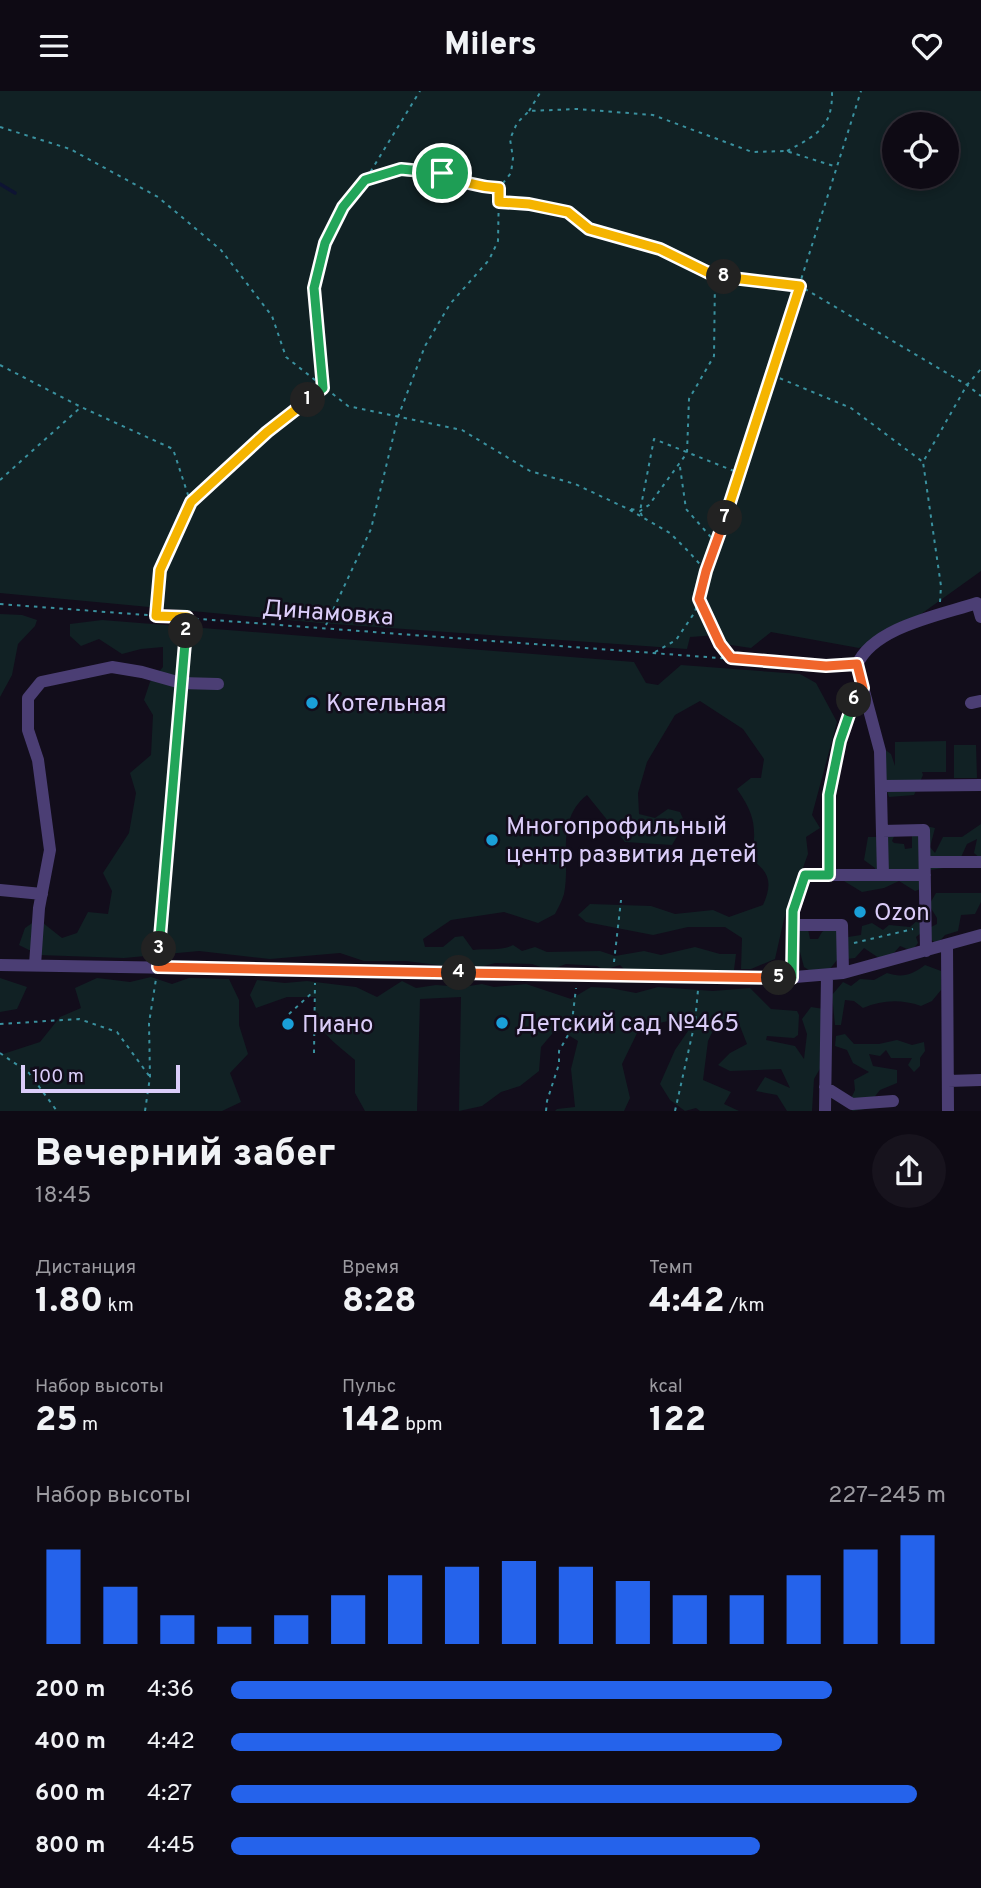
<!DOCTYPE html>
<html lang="ru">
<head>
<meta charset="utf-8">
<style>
	body { margin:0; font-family:Overpass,sans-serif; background:#17131d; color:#f1f3f6; height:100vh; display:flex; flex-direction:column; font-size:26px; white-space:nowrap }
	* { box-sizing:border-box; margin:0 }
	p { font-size:23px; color:#9b9aa0 }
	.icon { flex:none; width:38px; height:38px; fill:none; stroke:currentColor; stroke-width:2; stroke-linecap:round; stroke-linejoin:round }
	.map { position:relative; height:1020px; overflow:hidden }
	.drawer { display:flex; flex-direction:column; background:#0e0a14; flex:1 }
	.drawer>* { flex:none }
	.fabs { position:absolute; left:882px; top:21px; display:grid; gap:14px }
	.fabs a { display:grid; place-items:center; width:77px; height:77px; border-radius:50%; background:#0e0a14; box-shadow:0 4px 10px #0003,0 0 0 2px #2e2b34; font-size:35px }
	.scale { position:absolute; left:21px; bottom:18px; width:159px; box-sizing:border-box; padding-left:7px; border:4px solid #dbcdf9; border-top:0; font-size:19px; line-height:24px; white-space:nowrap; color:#dbcdf9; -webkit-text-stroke:5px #120d1b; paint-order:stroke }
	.pin { position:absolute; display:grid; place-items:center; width:60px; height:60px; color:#fff; margin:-30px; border:4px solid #fff; border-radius:50%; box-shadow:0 2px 7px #0007 }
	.km { position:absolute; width:35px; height:35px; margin:-18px; border-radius:50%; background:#222; color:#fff; font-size:19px; line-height:35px; text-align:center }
	.round { display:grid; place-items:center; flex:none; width:74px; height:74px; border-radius:37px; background:#17131d }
	.head { display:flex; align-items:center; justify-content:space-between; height:119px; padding:0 35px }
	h1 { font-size:38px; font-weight:800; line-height:52px }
	.stats { display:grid; grid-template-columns:repeat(3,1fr); gap:10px; height:119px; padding:7px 35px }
	.stats div { display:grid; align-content:center }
	.stats b { font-size:35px; font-weight:800 }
	.stats small { font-size:19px; font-weight:400 }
	.stats p { font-size:19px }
	.chart { height:196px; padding:14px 35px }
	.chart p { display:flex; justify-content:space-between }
	.chart svg { width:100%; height:126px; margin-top:7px; stroke:#2563eb; stroke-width:6 }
	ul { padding:0 35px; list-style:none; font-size:23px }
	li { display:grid; grid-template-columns:112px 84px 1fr; align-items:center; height:52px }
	li i { height:18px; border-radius:9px; background:#2563eb }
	header { display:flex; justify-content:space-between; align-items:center; height:91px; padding:0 35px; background:#0e0a14; font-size:32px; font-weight:800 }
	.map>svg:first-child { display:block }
	.green { fill:#112124; fill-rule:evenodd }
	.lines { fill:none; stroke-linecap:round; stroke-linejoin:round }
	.stream { stroke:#0e1433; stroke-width:3.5 }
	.path { stroke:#3a919f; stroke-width:2; stroke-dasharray:3.5 5; stroke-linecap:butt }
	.minor { stroke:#4b3e74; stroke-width:12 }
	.split-1-casing { stroke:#fff; stroke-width:14 }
	.split-2-casing { stroke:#fff; stroke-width:14 }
	.split-3-casing { stroke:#fff; stroke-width:14 }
	.split-4-casing { stroke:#fff; stroke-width:14 }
	.split-5-casing { stroke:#fff; stroke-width:14 }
	.split-6-casing { stroke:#fff; stroke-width:14 }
	.split-7-casing { stroke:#fff; stroke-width:14 }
	.split-8-casing { stroke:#fff; stroke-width:14 }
	.split-9-casing { stroke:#fff; stroke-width:14 }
	.split-1 { stroke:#22a559; stroke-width:9 }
	.split-2 { stroke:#f5b400; stroke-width:9 }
	.split-3 { stroke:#22a559; stroke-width:9 }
	.split-4 { stroke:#f0652b; stroke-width:9 }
	.split-5 { stroke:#f0652b; stroke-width:9 }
	.split-6 { stroke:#22a559; stroke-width:9 }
	.split-7 { stroke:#f0652b; stroke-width:9 }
	.split-8 { stroke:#f5b400; stroke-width:9 }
	.split-9 { stroke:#f5b400; stroke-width:9 }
	.poi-dot { fill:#1a9fd8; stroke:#120d1b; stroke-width:2.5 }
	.labels { text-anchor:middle; stroke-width:5; stroke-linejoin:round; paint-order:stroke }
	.street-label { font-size:24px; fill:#dbcdf9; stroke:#120d1b }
	.poi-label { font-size:24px; fill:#dbcdf9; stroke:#120d1b; text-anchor:start }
</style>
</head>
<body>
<header><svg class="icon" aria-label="menu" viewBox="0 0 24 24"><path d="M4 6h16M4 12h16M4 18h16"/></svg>Milers<svg class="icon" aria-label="heart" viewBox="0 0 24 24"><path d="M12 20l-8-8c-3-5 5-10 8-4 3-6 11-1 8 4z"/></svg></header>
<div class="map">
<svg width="981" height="1020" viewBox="0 0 981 1020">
	<rect width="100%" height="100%" fill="#120d1b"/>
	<path class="green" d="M0 0H981V480L896 541 859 557 771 541 751 557 724 553 718 544 690 546 687 558 320 532 0 502ZM894 33H947V86H894Z
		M0 523 22 524 37 529 35 535 18 553 12 584 0 606Z
		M102 529 634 571 646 592 658 594 681 574 800 583 816 592 837 631 812 724 820 737 806 746 808 763 784 828 775 868 751 878H741L742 847 725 836H688L653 844 586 831 578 824 590 813 651 815 675 823 713 819 729 826 763 814C772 794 771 782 752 769 756 737 756 725 737 698L751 687H761L764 668 743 638 700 610 675 624 647 671 638 702 639 723 655 727 668 718 680 721 685 732 672 754 625 751 587 704C555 729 571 769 564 803 562 810 558 817 555 823L538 832 504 821 451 829 423 848 425 856H443L455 846 463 845 473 859C487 857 502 860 513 854L522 860 535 856 547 861 600 860 615 865 644 860 661 864 695 856 720 863H736L734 879 626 880 620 874 604 879 597 875 566 873 550 879 532 873 495 872 477 877 456 871 446 875 406 870H364L340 862 270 868 199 860 124 867 39 864 19 854 25 837 38 828 62 847 77 842 88 821 108 823 112 800 103 782 129 742 136 702 130 682 151 664 153 624 144 609 150 591 163 576V556L141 558 122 563 99 548 81 555 70 545V533Z
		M946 650V681H922L923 684 914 704 889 706 884 691V658L891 663 895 675V651Z
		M954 654H976L977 687H954Z
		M981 733V768L974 762 977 748 967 753 957 775 930 779 924 797 915 800 899 790 884 797 862 801 844 790 874 786 875 777 864 769 868 746H876L885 751 886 737 898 736 892 750 894 752 904 753 905 758 912 757V737L921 734 935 737 930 756 935 762 943 746H962Z
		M936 802H981V811L975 823 961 824 958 840 945 844 937 853 929 847 931 836 937 833V827L929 814Z
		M919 828 921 842 916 846 918 852 912 860 900 855 892 864 879 867 864 857 855 867 837 869 829 879 812 881 804 876 800 861 794 852 798 838H808L810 848H818L822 841 837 831 848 846 861 844 862 835 872 832 883 839 889 834 910 836Z
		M925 874 941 880V899L932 910 921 915C901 908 882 909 863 917L854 910 845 909 841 934H835L832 904 843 891 851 895 860 888 874 889 887 882C902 887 912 884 925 874Z
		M151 886 172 893 189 887 229 888 239 909V934L248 963 230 982 241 1011 222 1020H0V964L40 951 60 926 81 917 75 897 97 887 130 891Z
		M0 887 27 896 17 918 0 921Z
		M257 889 285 892 307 890 356 896 377 906 402 890 416 897 436 894 463 896 482 893 494 896 526 893 571 908 591 896 610 897 636 902 658 896 713 900 750 897 771 918 797 920 799 924 798 944 794 947 767 945 766 949 795 955 804 968 807 943 802 928 811 916 824 918 825 969 814 988 812 1020H787L777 1004 756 1000 765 986 790 997 781 978 730 980 718 974 730 962 747 953 736 925 717 931 708 950 703 989 731 1001 724 1013 739 1020H700L696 1017 685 1020 670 1009 660 993 675 959 688 940 678 928 640 936 622 973 630 1007 624 1020H555L557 1018 575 1016 571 978 578 950 557 937 541 956 539 980 520 995 501 1001 482 1015 459 1020 461 906 420 908 417 1020H365L355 1002V969C335 951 310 938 316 906H287L256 917 250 904Z
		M845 943 854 953H879L897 949 912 954 924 951 925 960 920 967V975L914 981 908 974 912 967H891L886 959 880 965 869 963 873 975 897 979V992L880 999 865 1018 853 1020 847 1016 855 999 854 989 869 981 853 972 847 959 835 955 836 945Z"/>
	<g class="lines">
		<path class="stream" d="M0 93 15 102"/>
		<path class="path" d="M529 20 541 0
			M0 36 70 58 158 106 221 159 272 225 286 266 348 315 462 339 530 380 575 393 628 418 670 442 689 461 706 480
			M787 60C817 44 833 36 832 0
			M366 88 420 0
			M499 111 529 113 568 121 589 138 660 158 715 185 800 195 967 294 981 305
			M0 274 81 316 173 358 190 410
			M772 284 851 317 923 371
			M323 296 314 197 325 152 343 116 365 89 401 78 442 82 462 91 483 97H499L511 82 513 67 510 48 517 32 529 20 577 18 653 24 752 61 786 60 837 76
			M680 376 686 418 717 453
			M0 389 81 316
			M631 418 640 420 649 414 687 362 689 308 714 265 715 186
			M642 425 640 420 654 348 739 382
			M699 509 720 553 730 565
			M940 511 941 495 923 371 967 294 981 278
			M0 513 826 575 846 574
			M157 523 160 479 191 411 267 341 322 298
			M326 534 371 438 398 326 425 255 450 213 489 169 498 150 499 98
			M655 561 676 549 695 521 706 480 717 453 861 0
			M182 580 187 527
			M844 639 855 609
			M854 852 913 838
			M614 871 621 809
			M289 923 314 900
			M0 933 79 928 117 941 150 986
			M0 962 29 982 57 1020
			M314 962 315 892
			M145 1020 150 986 149 932 156 888
			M546 1020 547 1010 559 973V960L571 939 576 897
			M675 1020 695 931 698 899"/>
		<path class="minor" d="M971 612 981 610
			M881 695 981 694
			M882 740 924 739 926 860
			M925 771H981
			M829 784V704L840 650
			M883 784 880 660 857 574C873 536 941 524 977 512L981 526
			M0 799 42 803
			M792 834H842L843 882
			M947 854 948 1020
			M0 874 783 887 843 882 981 844
			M35 874 39 817 50 759 38 669 28 639V607L41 591 112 576 142 581 181 592 218 593
			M158 876 181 592
			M792 887 794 820 805 784H925
			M948 990 981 989
			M825 996 852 1013 893 1010
			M825 1020 827 884"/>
	</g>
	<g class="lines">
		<g class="split-1-casing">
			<path id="split-1" d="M308 309 323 297 314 197 325 152 343 116 365 89 401 78 442 82"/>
		</g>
		<g class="split-2-casing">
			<path id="split-2" d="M186 540 187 526 156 525 160 479 191 411 267 341 308 309"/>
		</g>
		<g class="split-3-casing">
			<path id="split-3" d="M159 858 186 540"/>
		</g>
		<g class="split-4-casing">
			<path id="split-4" d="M159 858 158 876 459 882"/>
		</g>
		<g class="split-5-casing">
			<path id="split-5" d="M459 882 779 887"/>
		</g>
		<g class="split-6-casing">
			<path id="split-6" d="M779 887H792L793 820 805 784H829V704L840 650 854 609"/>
		</g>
		<g class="split-7-casing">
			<path id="split-7" d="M725 427 706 480 699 508 720 553 731 567 826 575 857 573 863 597 854 609"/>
		</g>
		<g class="split-8-casing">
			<path id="split-8" d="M724 186 800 195 725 427"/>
		</g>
		<g class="split-9-casing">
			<path id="split-9" d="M442 82C461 91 478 96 499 97V111L529 113 568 121 589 138 660 158 715 185 724 186"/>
		</g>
		<use href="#split-1" class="split-1"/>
		<use href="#split-2" class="split-2"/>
		<use href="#split-3" class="split-3"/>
		<use href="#split-4" class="split-4"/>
		<use href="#split-5" class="split-5"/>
		<use href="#split-6" class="split-6"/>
		<use href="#split-7" class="split-7"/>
		<use href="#split-8" class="split-8"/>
		<use href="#split-9" class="split-9"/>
	</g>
	<g class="poi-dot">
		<circle cx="312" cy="612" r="7"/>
		<circle cx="492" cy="749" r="7"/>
		<circle cx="860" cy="821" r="7"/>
		<circle cx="502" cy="932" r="7"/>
		<circle cx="288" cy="933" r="7"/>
	</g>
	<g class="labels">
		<g class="street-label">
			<text transform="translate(328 521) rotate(4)" y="8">Динамовка</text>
		</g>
		<g class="poi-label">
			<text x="326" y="620">Котельная</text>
			<text x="506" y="743">Многопрофильный<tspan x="506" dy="28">центр развития детей</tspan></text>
			<text x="874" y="829">Ozon</text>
			<text x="516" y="940">Детский сад №465</text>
			<text x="302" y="941">Пиано</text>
		</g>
	</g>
</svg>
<div class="fabs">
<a><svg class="icon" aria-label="locate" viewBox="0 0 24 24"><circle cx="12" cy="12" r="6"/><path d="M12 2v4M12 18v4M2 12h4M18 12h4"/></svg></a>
</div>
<div class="scale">100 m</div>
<div class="pin" style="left:442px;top:82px;background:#1e9e55"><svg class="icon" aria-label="arrive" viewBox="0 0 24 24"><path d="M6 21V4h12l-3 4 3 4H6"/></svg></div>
<b class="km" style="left:308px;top:309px">1</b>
<b class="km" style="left:186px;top:540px">2</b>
<b class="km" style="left:159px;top:858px">3</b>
<b class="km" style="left:459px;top:882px">4</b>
<b class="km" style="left:779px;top:887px">5</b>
<b class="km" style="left:854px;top:609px">6</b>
<b class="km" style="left:725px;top:427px">7</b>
<b class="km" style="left:724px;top:186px">8</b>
</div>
<section class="drawer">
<div class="head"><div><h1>Вечерний забег</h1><p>18:45</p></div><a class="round"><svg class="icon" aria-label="share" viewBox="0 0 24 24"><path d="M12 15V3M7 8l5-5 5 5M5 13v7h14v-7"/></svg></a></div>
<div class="stats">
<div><p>Дистанция</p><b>1.80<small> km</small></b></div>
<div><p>Время</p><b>8:28</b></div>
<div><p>Темп</p><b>4:42<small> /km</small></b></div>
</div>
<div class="stats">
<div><p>Набор высоты</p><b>25<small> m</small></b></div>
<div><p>Пульс</p><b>142<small> bpm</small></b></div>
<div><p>kcal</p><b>122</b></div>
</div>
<div class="chart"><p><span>Набор высоты</span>227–245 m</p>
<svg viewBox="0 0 160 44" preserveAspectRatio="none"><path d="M5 44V11M15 44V24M25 44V34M35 44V38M45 44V34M55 44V27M65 44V20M75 44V17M85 44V15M95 44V17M105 44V22M115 44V27M125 44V27M135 44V20M145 44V11M155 44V6"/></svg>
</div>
<ul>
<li><b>200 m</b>4:36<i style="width:84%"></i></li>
<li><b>400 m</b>4:42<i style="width:77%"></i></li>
<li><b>600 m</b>4:27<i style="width:96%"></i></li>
<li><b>800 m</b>4:45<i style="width:74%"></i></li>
</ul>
</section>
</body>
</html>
